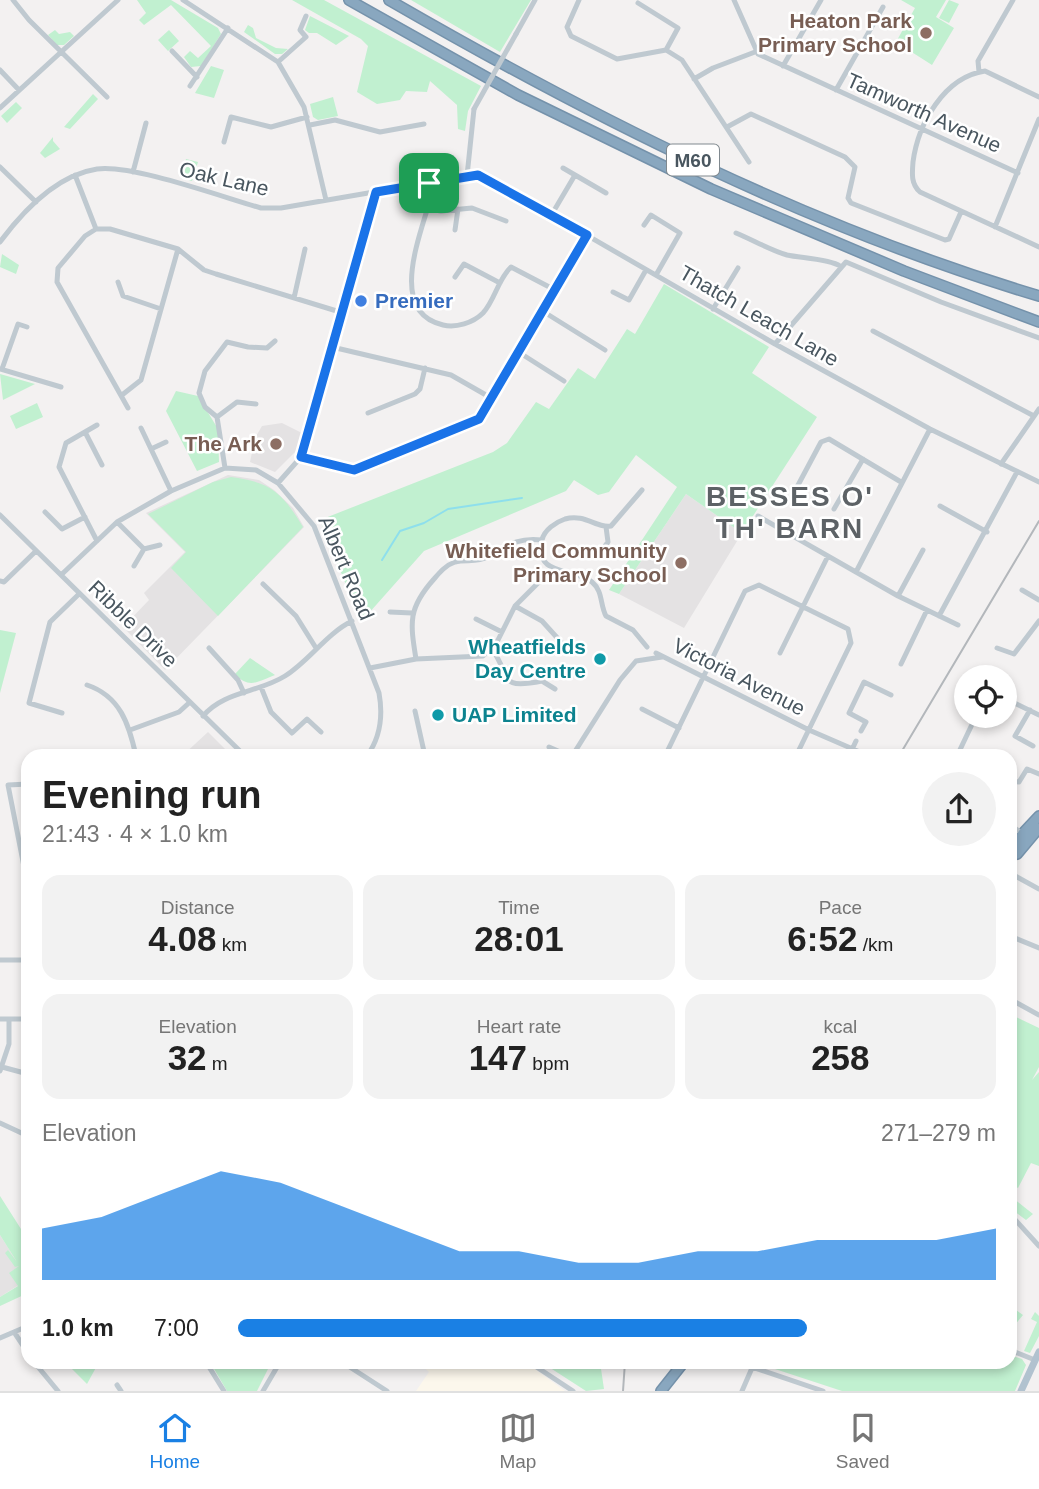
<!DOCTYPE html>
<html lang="en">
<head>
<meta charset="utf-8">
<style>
	body { margin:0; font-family:Helvetica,sans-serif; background:#f2f2f2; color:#222; height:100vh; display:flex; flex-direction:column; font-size:26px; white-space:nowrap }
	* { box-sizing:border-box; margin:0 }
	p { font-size:23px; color:#767676 }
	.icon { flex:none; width:38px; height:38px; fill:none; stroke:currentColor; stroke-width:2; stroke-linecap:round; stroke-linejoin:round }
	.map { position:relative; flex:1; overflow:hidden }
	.drawer { position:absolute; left:21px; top:749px; width:996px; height:620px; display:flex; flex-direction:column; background:#fff; border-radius:21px; box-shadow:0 4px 10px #0003 }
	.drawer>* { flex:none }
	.controls { position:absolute; left:954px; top:665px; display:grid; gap:14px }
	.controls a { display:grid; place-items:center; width:63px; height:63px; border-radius:50%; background:#fff; box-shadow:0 4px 10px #0003; font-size:35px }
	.pin { position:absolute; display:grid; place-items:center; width:60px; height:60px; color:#fff; margin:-30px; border-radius:14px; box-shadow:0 4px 10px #0006 }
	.round { display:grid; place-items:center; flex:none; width:74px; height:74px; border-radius:37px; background:#f2f2f2 }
	.overview { display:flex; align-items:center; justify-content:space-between; height:119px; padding:0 21px }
	h1 { font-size:38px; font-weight:800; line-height:52px }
	.figures { display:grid; grid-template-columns:repeat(3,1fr); gap:10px; height:119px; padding:7px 21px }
	.figures div { display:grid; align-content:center; border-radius:18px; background:#f2f2f2; text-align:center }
	.figures b { font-size:35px; font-weight:800 }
	.figures small { font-size:19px; font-weight:400 }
	.figures p { font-size:19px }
	.chart { height:196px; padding:14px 21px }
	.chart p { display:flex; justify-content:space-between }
	.chart svg { width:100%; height:126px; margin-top:7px; fill:#1a80e4; opacity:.7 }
	ul { padding:0 21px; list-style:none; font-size:23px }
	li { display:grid; grid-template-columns:112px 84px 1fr; align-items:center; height:52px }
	li i { height:18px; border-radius:9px; background:#1a80e4 }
	.tabs { display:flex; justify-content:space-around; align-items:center; height:98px; border-top:2px solid #e0e0e0; background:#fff; font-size:19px; color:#767676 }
	.tabs a { display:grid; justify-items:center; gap:4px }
	.tabs .current { color:#1a80e4 }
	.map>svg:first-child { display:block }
	.commercial { fill:#fcf7ec }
	.education { fill:#e4e2e3 }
	.green { fill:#c1f0d0 }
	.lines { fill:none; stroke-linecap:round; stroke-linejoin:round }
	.stream { stroke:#8edfec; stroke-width:2 }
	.highway-casing { stroke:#7592ab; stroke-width:12 }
	.minor { stroke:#bfc9d0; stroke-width:5 }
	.major { stroke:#b1c2cf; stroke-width:7 }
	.highway { stroke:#89a7bf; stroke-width:9 }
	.tram { stroke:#b3b7bb; stroke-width:2 }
	.minor-bridge { stroke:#bfc9d0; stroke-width:5 }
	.route-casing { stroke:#fff; stroke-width:14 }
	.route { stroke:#1a73e8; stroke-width:9 }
	.education-dot { fill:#8d6e63; stroke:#fff; stroke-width:2.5 }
	.shop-dot { fill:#3f7fe0; stroke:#fff; stroke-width:2.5 }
	.culture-dot { fill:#0f9aa8; stroke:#fff; stroke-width:2.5 }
	.labels { text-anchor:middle; stroke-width:5; stroke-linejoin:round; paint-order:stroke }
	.shield { fill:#fff; stroke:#80898f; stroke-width:2 }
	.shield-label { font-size:19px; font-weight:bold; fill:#49565f }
	.education-label { font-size:21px; font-weight:bold; fill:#785e54; stroke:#fff; text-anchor:end }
	.street-label { font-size:21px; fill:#49565f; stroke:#fff }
	.shop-label { font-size:21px; font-weight:bold; fill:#366cbe; stroke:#fff; text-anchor:start }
	.culture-label { font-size:21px; font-weight:bold; fill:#0d838f; stroke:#fff; text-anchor:end }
	.district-label { font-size:28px; font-weight:bold; letter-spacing:2px; fill:#5d6266; stroke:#fff }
</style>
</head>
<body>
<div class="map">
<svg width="1039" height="1391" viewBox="0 0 1039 1391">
	<rect width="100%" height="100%" fill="#f3f1f1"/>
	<path class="commercial" d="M418 1362H473L481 1366 485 1362H525L565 1391H416L429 1372Z"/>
	<path class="education" d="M282 423 302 433 296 451 275 472 250 462 255 438 262 426Z
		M228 475 259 480 274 490 293 508 304 527 165 670 123 627 149 600 144 593 185 552 146 513Z
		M686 494 742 533 684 628 619 594Z
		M208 732 232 756H182Z
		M0 1235 28 1279 0 1297Z"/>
	<path class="green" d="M137 0H171L218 28 221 34 201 66 191 67 184 57 190 51 198 58 211 46 171 5 144 25 139 20 146 13Z
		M292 0H324L481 86 468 111 465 131 458 129 457 105 430 81 427 92 406 91 400 100 377 104 357 92 368 46 361 39Z
		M411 0H531L500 52Z
		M901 0H946L936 17 954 28 932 65 896 42 915 8Z
		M949 0 959 4 949 23 939 18Z
		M310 16 349 36 336 45 317 33H309L305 30Z
		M248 25 253 28 256 38 276 48 288 49 282 54H275L244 32Z
		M55 30 59 34 70 32 74 36 64 45H57L48 35Z
		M169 30 179 41 168 51 158 40Z
		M211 66 224 70 214 98 195 93Z
		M93 94 98 99 70 129 64 127Z
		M333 97 338 116 318 120 313 117 310 104Z
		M16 102 22 108 7 123 1 116Z
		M53 137V141L60 149 45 158 40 153Z
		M186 159 198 162 192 181 181 178Z
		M2 254 19 265 16 274 0 267Z
		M664 284 769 347 752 373 817 417 742 533 686 494 619 594 609 590 677 487 636 455 609 492 598 495 574 480 566 491 424 551 361 622 320 520 493 452 507 443 536 402 549 409 578 368 595 379 627 329 635 334Z
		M0 374 35 384 3 400Z
		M176 391 198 396 218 429 219 462 197 471 166 411Z
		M37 403 43 417 16 429 10 416Z
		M231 477C270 482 282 492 303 527L218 616 171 568 186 552 148 514 213 482Z
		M0 630 16 633 0 693Z
		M250 658 275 675C257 682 249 689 235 674Z
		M1010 1014 1039 1028V1067L1032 1080 1039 1072V1166L1031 1163 1018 1188 1010 1183Z
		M0 1196 28 1240V1293L0 1306V1297L18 1286 9 1273 19 1266 15 1267 5 1253 8 1250 17 1262 0 1235Z
		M1013 1198 1033 1214 1026 1220 1010 1208Z
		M1010 1272 1017 1286 1016 1310 1023 1315 1010 1331Z
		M1035 1312 1039 1316V1336L1030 1353 1024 1351 1037 1322 1031 1319Z
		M1010 1355 1022 1359 1026 1365 1015 1391H842L754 1362H1010Z
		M65 1362H99L87 1384Z
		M210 1362H268L271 1363 257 1391H227Z
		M541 1362H600L604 1389 586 1391Z"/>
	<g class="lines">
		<path class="stream" d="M382 560 400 531 424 523 448 509 522 498"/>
		<g class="highway-casing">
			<path id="highway" d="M349 0 518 95 711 189 904 271 1039 322
				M389 0C595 119 811 228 1039 296
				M1012 855 1017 854 1039 828
				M1010 857 1023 833 1039 816
				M661 1391 684 1362"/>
		</g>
		<path class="minor" d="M13 0 29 20 107 97
			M183 0 278 62 304 107 326 200
			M579 0 567 27 571 36 617 59 666 50 682 60 749 162
			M734 0 758 54 1018 173
			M638 3 678 28 666 50
			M516 34 535 0
			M172 51 197 77
			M278 62 306 37 300 30 306 16
			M783 66 821 0
			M0 70 19 90
			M979 72 978 61 1013 0
			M694 79 713 68 755 52
			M190 86 228 28
			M836 90 883 7
			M1039 97 985 71C944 77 918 124 913 162 912 174 911 184 920 192L1039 247
			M0 108 118 0
			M310 125 335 120 380 132 424 124
			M727 127 751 114 845 157 855 167 848 198 851 203 945 240 949 239 961 212
			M224 142 231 117 271 127 307 117
			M0 167 36 202
			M563 168 606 193
			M133 172 146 123
			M75 175 96 229
			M467 176 474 109
			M429 183 431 196C422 232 386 312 443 325 456 328 473 323 483 313 495 300 498 279 511 267L555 290
			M428 209 441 211 472 208 506 221
			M552 214 575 175
			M644 225 651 215 680 233 656 275
			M995 227 1039 119
			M455 230 458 209
			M736 233C753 240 770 250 787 255 800 258 829 259 840 266
			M0 242C23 211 57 175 97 169 132 164 222 197 261 208H281L467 176 486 177 775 344 930 429 1039 482
			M455 277 464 264 500 283
			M118 282 123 296 161 309
			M613 292 629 300 646 270
			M294 298 305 249
			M713 309 738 268
			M544 312 605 350
			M873 331 1034 416
			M775 344 846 262 941 302 1039 338
			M332 347 451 375 493 399
			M520 353 564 381
			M0 369 61 387
			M2 369 18 324 27 327
			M122 395 141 380 178 249
			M128 408 57 282 58 268 85 236 96 229H110L178 249 204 270 216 274 340 312
			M368 413 415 394 420 389 425 368
			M217 417 237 402 256 404
			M141 428 171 491
			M85 432 102 465
			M151 449 166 442
			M301 457 354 470 479 419 587 235
			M1001 464 1039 409
			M225 468 217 417 205 407 199 393 205 371 227 342 248 347 267 348 275 341
			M278 483 301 457 376 192
			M797 487 821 442 829 439 901 482
			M642 490 611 526C597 529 585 513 565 519 556 522 544 530 542 540 533 577 575 568 592 582 603 591 600 605 606 616L633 630 647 647
			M940 506 987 532
			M834 509 863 459
			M45 512 62 529 85 517
			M0 515 245 756
			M758 516 898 596 958 625
			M117 522 144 549
			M97 541 59 467 66 443 97 425
			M602 550 608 542 606 527
			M134 566 144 549 160 545
			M856 572 930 429
			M61 575 117 522 171 491 225 468 256 470 278 483 314 526 379 693C383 715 380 738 367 756
			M0 581 4 582 36 551
			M263 584 296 616 316 648
			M1022 590 1039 600
			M898 596 923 550
			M515 606 542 621 561 642
			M390 612 412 613
			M939 616 1017 472
			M476 619 502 632
			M209 648 238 680 244 693
			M997 648 1014 654 1039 621
			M492 649C512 677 497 690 542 681L555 689
			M656 653 809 730 869 756
			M780 653 828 556
			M416 659C410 622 408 608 434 579 440 572 446 565 455 562 465 559 478 563 487 557 507 546 517 537 542 540
			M901 664 927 610
			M370 668 416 659 483 656 496 644 515 606 552 569
			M87 685C120 696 129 724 136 756
			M261 687 271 712 292 733 307 719 321 732
			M1004 698 1039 715
			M642 709 679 728
			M1030 710 1015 736 1033 746
			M415 711 425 756
			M62 713 29 703 50 622 79 594
			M203 716C224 691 258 693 285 676 309 661 326 634 352 621
			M130 730 179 712 190 702
			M861 731 866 722 849 713 864 682 891 695
			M549 747 567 755 574 753 620 680 636 661 662 657
			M665 756 745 591 759 585 848 629 851 643 796 756
			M729 756 731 752
			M849 756 856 741
			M957 756 976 716
			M1010 781 1019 782 1027 769 1039 774
			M28 784 8 785 28 887
			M1010 825 1029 838
			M1010 873 1039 889
			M1010 936 1039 948
			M0 960H28
			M1010 999 1039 1015
			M0 1019H28
			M2 1067 28 1074
			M0 1071 9 1044V1019
			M0 1123 28 1136
			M1010 1214 1039 1246
			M14 1332 28 1353
			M0 1338 28 1326
			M1010 1350 1035 1360
			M34 1362 58 1391
			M206 1362 224 1391
			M342 1362 387 1391
			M473 1362H483
			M529 1362 573 1391
			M737 1362 823 1391
			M117 1385 121 1391
			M263 1391 280 1362
			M742 1391 752 1368"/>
		<path class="major" d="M1021 1391 1039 1352"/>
		<use href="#highway" class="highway"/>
		<path class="tram" d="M899 756 1039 521
			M623 1391 625 1362"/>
		<path class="minor-bridge" d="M474 109 516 34"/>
	</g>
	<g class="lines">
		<g class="route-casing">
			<path id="route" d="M478 175 587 235 479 419 354 470 301 457 376 192Z"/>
		</g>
		<use href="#route" class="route"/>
	</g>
	<g class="education-dot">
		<circle cx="926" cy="33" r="7"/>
		<circle cx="276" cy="444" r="7"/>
		<circle cx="681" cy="563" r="7"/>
	</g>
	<circle class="shop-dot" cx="361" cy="301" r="7"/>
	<g class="culture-dot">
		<circle cx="600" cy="659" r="7"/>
		<circle cx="438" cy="715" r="7"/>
	</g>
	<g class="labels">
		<rect class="shield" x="667" y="144.5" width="52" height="31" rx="5"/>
		<g class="shield-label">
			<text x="693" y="167">M60</text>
		</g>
		<g class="education-label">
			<text x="912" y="28">Heaton Park<tspan x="912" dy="24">Primary School</tspan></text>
			<text x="262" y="451">The Ark</text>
			<text x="667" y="558">Whitefield Community<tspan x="667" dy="24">Primary School</tspan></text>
		</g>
		<g class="street-label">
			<text transform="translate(924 113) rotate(24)" y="7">Tamworth Avenue</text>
			<text transform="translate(224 179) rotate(13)" y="7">Oak Lane</text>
			<text transform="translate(759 316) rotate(30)" y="7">Thatch Leach Lane</text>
			<text transform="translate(346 568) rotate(67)" y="7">Albert Road</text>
			<text transform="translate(133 624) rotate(44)" y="7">Ribble Drive</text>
			<text transform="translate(739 677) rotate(27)" y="7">Victoria Avenue</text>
		</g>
		<g class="shop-label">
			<text x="375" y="308">Premier</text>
		</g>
		<g class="culture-label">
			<text x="586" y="654">Wheatfields<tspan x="586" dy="24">Day Centre</tspan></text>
			<text x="452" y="722" text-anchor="start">UAP Limited</text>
		</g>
		<g class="district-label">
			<text x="790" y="506">BESSES O'<tspan x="790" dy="32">TH' BARN</tspan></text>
		</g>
	</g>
</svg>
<div class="controls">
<a><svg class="icon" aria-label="locate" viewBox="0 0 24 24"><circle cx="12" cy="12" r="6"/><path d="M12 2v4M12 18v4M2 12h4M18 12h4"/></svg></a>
</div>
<div class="pin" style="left:429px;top:183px;background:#1e9e55"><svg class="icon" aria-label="arrive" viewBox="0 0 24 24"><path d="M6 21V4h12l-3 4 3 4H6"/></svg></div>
<section class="drawer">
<div class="overview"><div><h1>Evening run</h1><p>21:43 · 4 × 1.0 km</p></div><a class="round"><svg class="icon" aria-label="share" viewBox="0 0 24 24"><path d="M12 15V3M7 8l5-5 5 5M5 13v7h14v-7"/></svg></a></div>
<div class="figures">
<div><p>Distance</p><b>4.08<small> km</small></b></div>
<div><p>Time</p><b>28:01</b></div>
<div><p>Pace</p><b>6:52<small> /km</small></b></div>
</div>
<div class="figures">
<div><p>Elevation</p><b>32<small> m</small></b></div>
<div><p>Heart rate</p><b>147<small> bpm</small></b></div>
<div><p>kcal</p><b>258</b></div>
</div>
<div class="chart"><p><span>Elevation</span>271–279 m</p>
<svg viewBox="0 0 160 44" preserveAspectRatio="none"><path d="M0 44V26L10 22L20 14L30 6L40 10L50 18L60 26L70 34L80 34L90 38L100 38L110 34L120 34L130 30L140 30L150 30L160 26V44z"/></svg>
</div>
<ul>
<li><b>1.0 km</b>7:00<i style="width:75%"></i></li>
</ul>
</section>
</div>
<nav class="tabs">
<a class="current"><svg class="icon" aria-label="home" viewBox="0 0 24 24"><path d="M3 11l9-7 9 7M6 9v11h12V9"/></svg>Home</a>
<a><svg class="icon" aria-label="map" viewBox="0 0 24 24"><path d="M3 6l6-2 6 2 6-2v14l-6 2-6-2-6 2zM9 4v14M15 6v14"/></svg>Map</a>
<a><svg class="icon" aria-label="saved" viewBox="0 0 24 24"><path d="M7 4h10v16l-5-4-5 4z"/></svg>Saved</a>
</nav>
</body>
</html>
